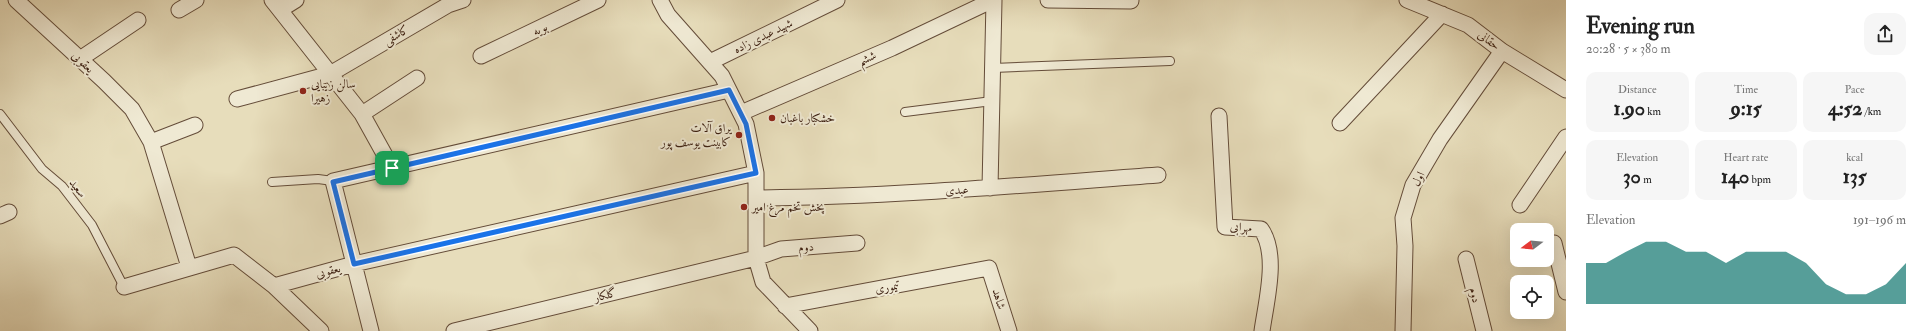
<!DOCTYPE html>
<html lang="en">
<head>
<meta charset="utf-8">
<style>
	body { margin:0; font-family:"IM FELL Double Pica",Amiri,serif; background:#f6f6f6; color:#222; height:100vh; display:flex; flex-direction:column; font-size:15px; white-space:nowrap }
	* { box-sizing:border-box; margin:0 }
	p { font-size:13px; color:#767676 }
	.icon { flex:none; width:22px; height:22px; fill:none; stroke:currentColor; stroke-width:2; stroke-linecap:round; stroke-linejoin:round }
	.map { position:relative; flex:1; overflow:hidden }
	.details { display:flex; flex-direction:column; background:#fff; width:360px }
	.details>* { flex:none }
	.needle { width:26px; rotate:254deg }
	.fabs { position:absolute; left:1510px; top:223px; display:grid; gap:8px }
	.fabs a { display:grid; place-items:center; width:44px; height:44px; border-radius:8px; background:#fff; box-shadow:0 4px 16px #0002; font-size:20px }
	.pin { position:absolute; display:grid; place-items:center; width:34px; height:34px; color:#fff; margin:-17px; border-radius:8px; box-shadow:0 2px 6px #0006 }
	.round { display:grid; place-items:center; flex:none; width:42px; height:42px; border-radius:12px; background:#f6f6f6 }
	.headline { display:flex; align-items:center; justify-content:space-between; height:68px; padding:0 20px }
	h1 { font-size:22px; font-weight:700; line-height:30px }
	.stats { display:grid; grid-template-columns:repeat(3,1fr); gap:6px; height:68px; padding:4px 20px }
	.stats div { display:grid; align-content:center; border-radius:10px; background:#f6f6f6; text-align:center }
	.stats b { font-size:20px; font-weight:700 }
	.stats small { font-size:11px; font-weight:400 }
	.stats p { font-size:11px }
	.chart { height:112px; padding:8px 20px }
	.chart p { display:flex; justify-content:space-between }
	.chart svg { width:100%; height:72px; margin-top:4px; fill:#0f766e; opacity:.7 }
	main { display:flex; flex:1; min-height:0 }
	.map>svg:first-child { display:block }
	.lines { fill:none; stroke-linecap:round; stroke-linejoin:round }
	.lane-casing { stroke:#644c39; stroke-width:10 }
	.street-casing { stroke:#644c39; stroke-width:17 }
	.lane { stroke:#efe9d3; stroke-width:8 }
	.street { stroke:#efe9d3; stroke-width:15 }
	.route-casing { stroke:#fff; stroke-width:8 }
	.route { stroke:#1a73e8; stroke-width:5 }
	.poi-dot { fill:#8f2418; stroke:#efe9d3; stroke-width:1.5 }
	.labels { text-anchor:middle; stroke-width:4; stroke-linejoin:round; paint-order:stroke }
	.street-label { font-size:12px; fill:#391c0e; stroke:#efe9d3 }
	.poi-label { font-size:12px; fill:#391c0e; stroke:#efe9d3; text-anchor:start }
</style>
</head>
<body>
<main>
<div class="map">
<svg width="1566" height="331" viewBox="0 0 1566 331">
	<rect width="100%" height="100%" fill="#e7ddbb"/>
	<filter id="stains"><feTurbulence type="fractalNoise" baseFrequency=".005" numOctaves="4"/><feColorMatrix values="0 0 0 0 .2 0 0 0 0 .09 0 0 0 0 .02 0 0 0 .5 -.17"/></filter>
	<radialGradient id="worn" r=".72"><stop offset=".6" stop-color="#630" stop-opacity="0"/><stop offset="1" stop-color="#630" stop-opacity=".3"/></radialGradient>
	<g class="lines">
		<g class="lane-casing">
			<path id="lane" d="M993 68 1170 61
				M905 112 992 101
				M0 114 42 169 62 186 92 225 124 287
				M272 182 318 179 333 181"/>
		</g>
		<g class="street-casing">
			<path id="street" d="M16 0 104 81 132 109 151 142 189 267
				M272 0 362 114 392 168
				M660 0 668 15 722 76 746 124 756 173V258L763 282 810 331
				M1048 0 1131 1
				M1407 0 1468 25 1502 51 1566 90
				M179 10 196 0
				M280 10 296 0
				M481 56 598 0
				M80 59 138 20
				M710 62 837 0
				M237 99 330 74 448 5 463 0
				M741 113 892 48 993 0
				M362 114 417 78
				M1219 116 1225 227 1261 229C1279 254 1266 302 1262 331
				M1340 123 1442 14
				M151 142 195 125
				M990 188 994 0
				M756 198C890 197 1024 185 1158 175
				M1520 205 1566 137
				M0 216 9 212
				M1554 243 1566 292
				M1466 259 1484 331
				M274 286 354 264 756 173
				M124 287 234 255 274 286 321 331
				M785 306 989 268 1009 331
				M371 331 333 181 729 90
				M454 331 756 258 781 249 857 243
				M1403 331 1405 246 1403 218 1413 185 1440 139 1502 51"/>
		</g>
		<use href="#lane" class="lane"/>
		<use href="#street" class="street"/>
	</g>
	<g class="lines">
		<g class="route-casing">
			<path id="route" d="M729 90 746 124 756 173 354 264 333 182Z"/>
		</g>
		<use href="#route" class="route"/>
	</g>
	<g class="poi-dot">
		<circle cx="303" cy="91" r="4"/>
		<circle cx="772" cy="118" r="4"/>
		<circle cx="739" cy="135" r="4"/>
		<circle cx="744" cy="207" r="4"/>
	</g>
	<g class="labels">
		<g class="street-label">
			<text transform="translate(540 29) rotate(-25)" y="4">بویه</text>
			<text transform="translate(396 35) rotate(-30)" y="4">کاشفی</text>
			<text transform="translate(763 36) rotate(-26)" y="4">شهید عبدی زاده</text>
			<text transform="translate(1489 40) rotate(37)" y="4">حقانی</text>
			<text transform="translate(867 58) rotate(-23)" y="4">ششم</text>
			<text transform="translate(83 62) rotate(43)" y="4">یعقوبی</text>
			<text transform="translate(1418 179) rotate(-63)" y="4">اول</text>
			<text transform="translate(78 188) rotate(51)" y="4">سعید</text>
			<text transform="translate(957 190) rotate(-3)" y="4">عبدی</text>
			<text transform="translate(1241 227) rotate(5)" y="4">مهرابی</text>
			<text transform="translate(806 247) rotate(-4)" y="4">دوم</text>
			<text transform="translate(328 271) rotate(-15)" y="4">یعقوبی</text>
			<text transform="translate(887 287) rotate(-10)" y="4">تیموری</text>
			<text transform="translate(605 295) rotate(-14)" y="4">گلکار</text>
			<text transform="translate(1475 295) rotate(76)" y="4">دوم</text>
			<text transform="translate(999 299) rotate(73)" y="4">شاهد</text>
		</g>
		<g class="poi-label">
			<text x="311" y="88">سالن زیبایی<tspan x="311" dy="14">زهیرا</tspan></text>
			<text x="780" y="122">خشکبار باغبان</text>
			<text x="731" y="132" text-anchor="end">یراق آلات<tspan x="731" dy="14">کابینت یوسف پور</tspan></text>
			<text x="752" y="211">پخش تخم مرغ امیر</text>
		</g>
	</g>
	<rect width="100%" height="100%" filter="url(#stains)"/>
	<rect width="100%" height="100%" fill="url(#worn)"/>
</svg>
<div class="fabs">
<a><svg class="needle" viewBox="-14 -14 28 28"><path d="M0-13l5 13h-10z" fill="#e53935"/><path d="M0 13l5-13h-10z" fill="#767676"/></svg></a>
<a><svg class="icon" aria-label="locate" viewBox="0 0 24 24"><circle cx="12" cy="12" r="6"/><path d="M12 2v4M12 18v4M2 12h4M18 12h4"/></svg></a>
</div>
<div class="pin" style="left:392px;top:168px;background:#1e9e55"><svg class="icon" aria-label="arrive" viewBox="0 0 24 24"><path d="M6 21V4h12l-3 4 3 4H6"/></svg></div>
</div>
<section class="details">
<div class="headline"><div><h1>Evening run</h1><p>20:28 · 5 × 380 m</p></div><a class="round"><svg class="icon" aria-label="share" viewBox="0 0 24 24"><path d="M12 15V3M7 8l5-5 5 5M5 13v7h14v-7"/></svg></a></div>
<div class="stats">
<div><p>Distance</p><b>1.90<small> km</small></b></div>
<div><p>Time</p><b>9:15</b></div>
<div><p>Pace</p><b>4:52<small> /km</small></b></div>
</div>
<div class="stats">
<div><p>Elevation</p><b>30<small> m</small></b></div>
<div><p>Heart rate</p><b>140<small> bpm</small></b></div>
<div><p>kcal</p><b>135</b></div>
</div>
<div class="chart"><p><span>Elevation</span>191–196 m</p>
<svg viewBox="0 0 160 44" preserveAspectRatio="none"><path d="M0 44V19L10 19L20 12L30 6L40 6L50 12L60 12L70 19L80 12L90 12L100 12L110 19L120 32L130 38L140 38L150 32L160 19V44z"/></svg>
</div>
</section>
</main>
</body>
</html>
